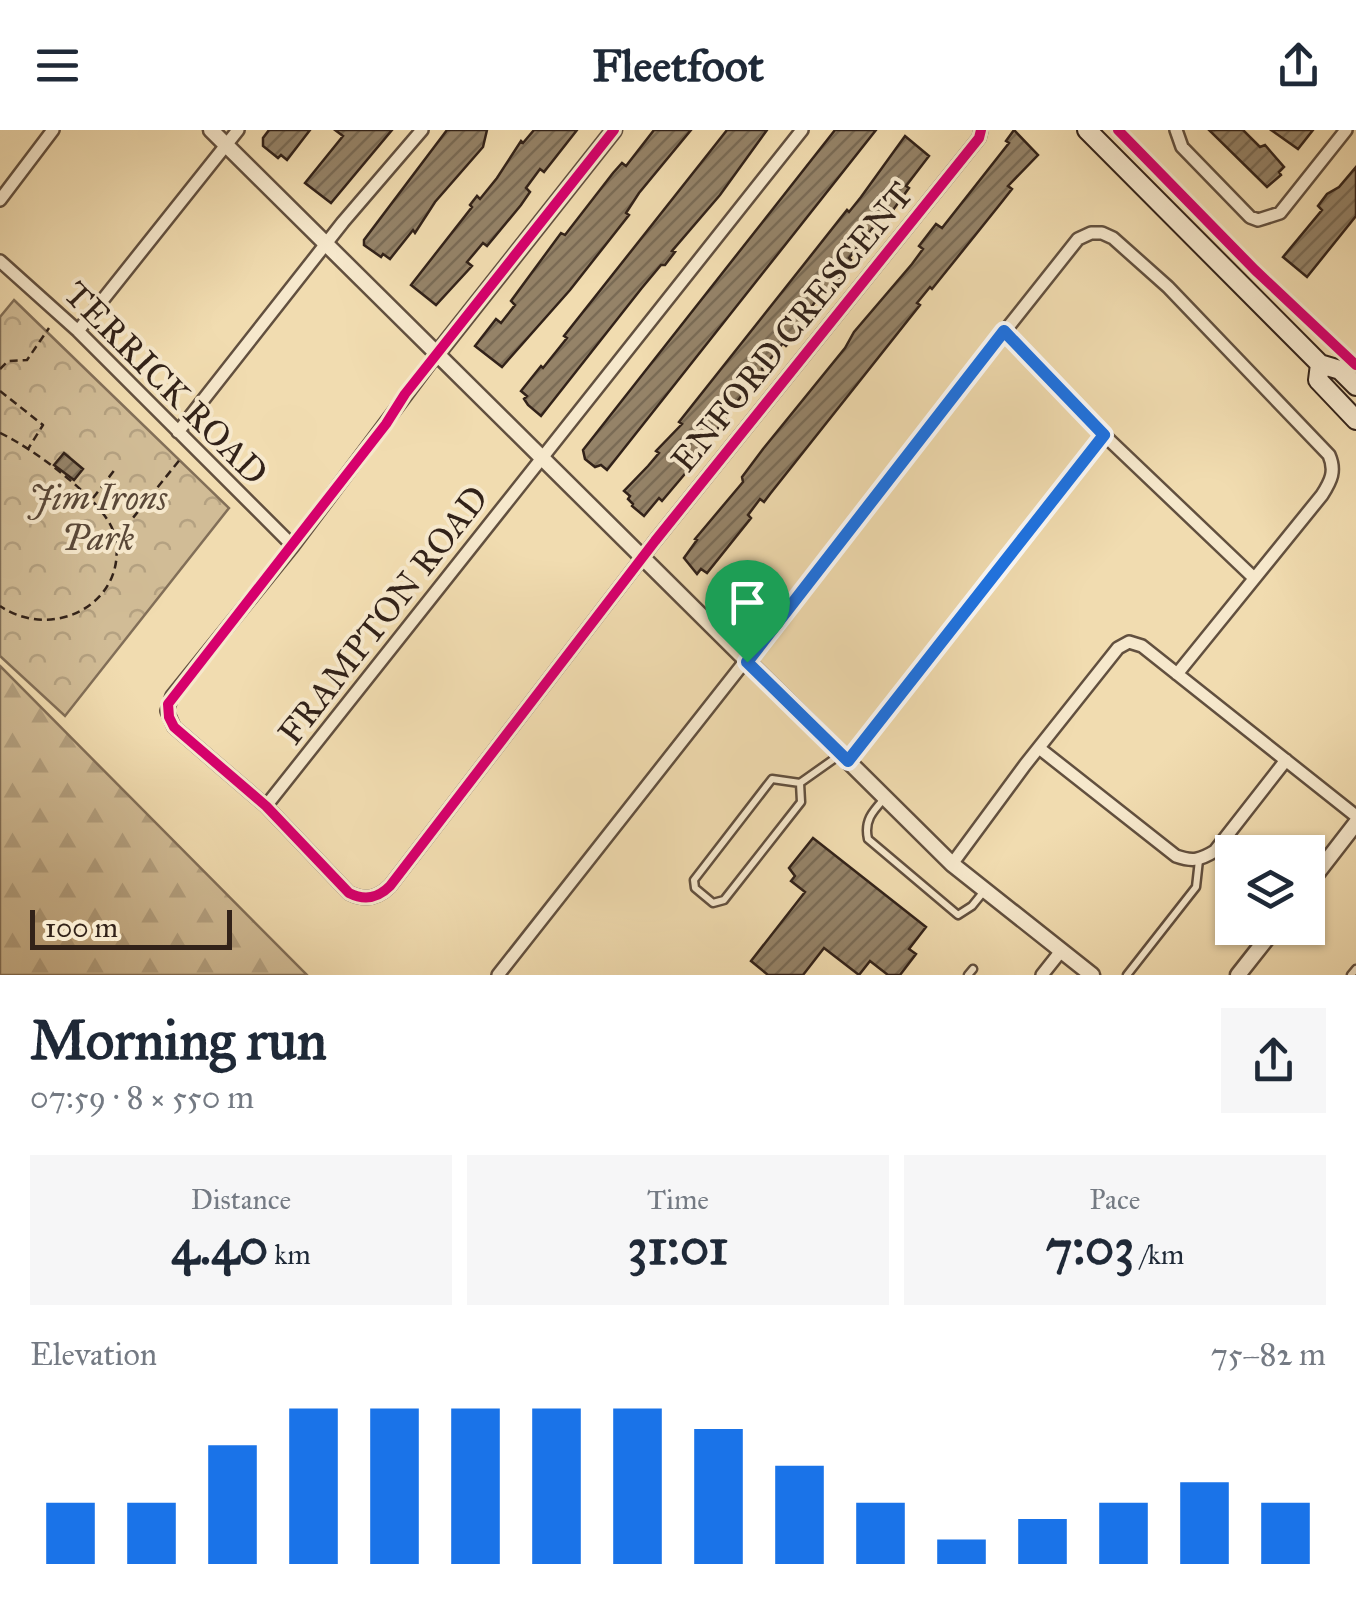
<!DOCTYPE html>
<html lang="en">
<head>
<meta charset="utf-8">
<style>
	body { margin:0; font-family:"IM FELL Great Primer",serif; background:#f6f6f7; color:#1f2937; height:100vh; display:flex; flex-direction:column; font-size:38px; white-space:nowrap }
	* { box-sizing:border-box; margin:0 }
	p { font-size:32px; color:#747a83 }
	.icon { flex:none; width:55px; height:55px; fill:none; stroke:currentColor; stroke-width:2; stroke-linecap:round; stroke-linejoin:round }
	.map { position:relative; height:845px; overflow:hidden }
	.panel { display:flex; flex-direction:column; background:#fff; flex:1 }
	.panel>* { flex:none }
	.buttons { position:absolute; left:1215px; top:705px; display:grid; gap:20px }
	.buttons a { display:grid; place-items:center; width:110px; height:110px; border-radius:0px; background:#fff; box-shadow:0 2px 8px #0004; font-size:50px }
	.scale { position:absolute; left:30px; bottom:25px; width:202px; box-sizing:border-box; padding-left:10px; border:5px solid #322219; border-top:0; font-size:28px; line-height:35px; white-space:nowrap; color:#322219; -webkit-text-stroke:8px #f6e8cc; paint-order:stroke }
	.pin { position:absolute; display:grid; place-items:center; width:85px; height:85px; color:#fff; margin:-102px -42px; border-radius:50% 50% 50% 0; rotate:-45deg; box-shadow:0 0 10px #0007 }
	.pin .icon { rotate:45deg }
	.round { display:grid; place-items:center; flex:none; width:105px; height:105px; border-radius:0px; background:#f6f6f7 }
	.headline { display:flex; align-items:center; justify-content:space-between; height:170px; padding:0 30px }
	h1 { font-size:55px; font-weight:700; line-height:75px }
	.metrics { display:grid; grid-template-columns:repeat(3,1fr); gap:15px; height:170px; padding:10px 30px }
	.metrics div { display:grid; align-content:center; border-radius:0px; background:#f6f6f7; text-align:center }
	.metrics b { font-size:50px; font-weight:700 }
	.metrics small { font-size:28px; font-weight:400 }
	.metrics p { font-size:28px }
	.chart { height:280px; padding:20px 30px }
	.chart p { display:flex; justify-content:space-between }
	.chart svg { width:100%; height:180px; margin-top:10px; stroke:#1a73e8; stroke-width:6 }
	header { display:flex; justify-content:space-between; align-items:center; height:130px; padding:0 30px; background:#fff; font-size:45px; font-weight:700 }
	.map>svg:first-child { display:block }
	.forest { fill:url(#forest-firs); stroke:#826f58; stroke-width:2.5 }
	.park { fill:url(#park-crowns); stroke:#826f58; stroke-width:2.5 }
	.building { fill:url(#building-hatch); stroke:#322219; stroke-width:2.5 }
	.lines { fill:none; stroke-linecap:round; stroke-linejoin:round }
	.service-casing { stroke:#62503f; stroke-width:11 }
	.minor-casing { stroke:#62503f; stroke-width:16 }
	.tertiary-casing { stroke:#62503f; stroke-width:19 }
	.secondary-casing { stroke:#322219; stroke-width:22 }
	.path { stroke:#322219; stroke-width:2.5; stroke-dasharray:8 5; stroke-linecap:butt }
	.service { stroke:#f6e8cc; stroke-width:6 }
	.minor { stroke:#f6e8cc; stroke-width:11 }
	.tertiary { stroke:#f6e8cc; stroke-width:14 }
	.secondary { stroke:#f6e8cc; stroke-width:18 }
	.cycleway-casing { stroke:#f6e8cc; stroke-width:16 }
	.cycleway { stroke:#d6006c; stroke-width:10 }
	.route-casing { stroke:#fff; stroke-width:20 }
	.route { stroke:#1a73e8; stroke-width:12 }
	.labels { text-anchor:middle; stroke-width:8; stroke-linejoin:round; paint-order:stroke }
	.street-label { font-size:35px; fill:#322219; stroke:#f6e8cc }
	.park-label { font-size:35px; font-style:italic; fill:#5a4838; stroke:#f6e8cc }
</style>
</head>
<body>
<header><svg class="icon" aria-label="menu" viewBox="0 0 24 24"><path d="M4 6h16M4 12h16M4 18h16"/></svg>Fleetfoot<svg class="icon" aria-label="share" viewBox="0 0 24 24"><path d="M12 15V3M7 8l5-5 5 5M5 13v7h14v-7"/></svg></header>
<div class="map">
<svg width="1356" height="845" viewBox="0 0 1356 845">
	<defs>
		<pattern id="forest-firs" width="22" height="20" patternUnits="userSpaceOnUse" patternTransform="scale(2.5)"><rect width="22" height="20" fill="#d1bc96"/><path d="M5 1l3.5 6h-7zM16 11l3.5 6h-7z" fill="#b4a181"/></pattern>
		<pattern id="park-crowns" width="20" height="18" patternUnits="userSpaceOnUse" patternTransform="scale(2.5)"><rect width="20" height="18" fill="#d1bc96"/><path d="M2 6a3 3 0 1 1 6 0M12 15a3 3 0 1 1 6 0" fill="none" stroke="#b4a181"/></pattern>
		<pattern id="building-hatch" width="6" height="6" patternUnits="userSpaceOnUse" patternTransform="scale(2.5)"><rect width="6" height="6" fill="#958368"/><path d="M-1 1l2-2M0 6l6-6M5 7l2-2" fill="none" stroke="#7a6b55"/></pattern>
	</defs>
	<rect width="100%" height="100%" fill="#f1dcb0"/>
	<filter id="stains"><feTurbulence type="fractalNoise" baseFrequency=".002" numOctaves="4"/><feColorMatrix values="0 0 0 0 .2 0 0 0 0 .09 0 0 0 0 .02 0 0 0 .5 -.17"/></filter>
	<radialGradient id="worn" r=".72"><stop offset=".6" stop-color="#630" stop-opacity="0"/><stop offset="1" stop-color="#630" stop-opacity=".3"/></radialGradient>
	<path class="forest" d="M0 536 307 845H0Z"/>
	<path class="park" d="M14 170 229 378 65 586 0 526V187Z"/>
	<path class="building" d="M269 0H310L287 30 281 25 278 28 263 16V8Z
		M335 0H392L331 73 305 53 343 6Z
		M447 0H487L483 17 435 72 415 103 413 100 390 129 383 124 381 127 364 115V110Z
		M534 0H577L544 42 540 39 526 58 530 62 521 75 487 116 483 113 467 132 472 136 436 175 411 155 472 77 470 75 477 66 480 69 497 48 521 11 523 13Z
		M654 0H691L639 63 626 83 629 85 570 160 502 237 475 216 496 189 501 193 515 175 511 171 561 103 565 105 613 43 622 33 626 36Z
		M727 0H767L720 65 672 121 675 122 665 135H661L641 159 541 286 528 275 524 269 527 266 521 261 541 236 543 238 567 208 564 206Z
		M835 0H876L607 340 601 335 595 337 585 329 583 320Z
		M1014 0 1038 25 1008 56 1012 59 1001 73 932 159 930 157 917 173 920 175 770 364 764 372 760 369 748 385 751 388 707 443 701 439 697 444 684 428 697 410 695 409 743 352 742 347 763 319 845 218 854 202 912 134 923 119 919 116 936 94 942 98 1009 13 1006 11Z
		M1209 0H1243L1260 17 1265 15 1284 37 1279 42 1281 45 1267 57Z
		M1271 0H1313L1298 19Z
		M905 6 929 26 906 56 909 58 893 80 889 77 849 128 851 130 830 163 825 159 806 184 810 188 801 200 786 216 783 213 762 239 765 245 757 255 752 251 711 308H706L691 327 697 332 691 340 689 339 662 371 659 368 644 386 632 376 633 374 628 369 630 366 624 361 648 336 659 323 656 321 682 294 679 292 847 80 849 82 861 67Z
		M1356 37V86L1307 147 1283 127 1322 80 1318 76 1327 64 1339 57Z
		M64 323 83 339 74 350 54 335Z
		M813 708 926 797 909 819 916 824 900 845H888L870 831 859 845 824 818 803 845H768L751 831 805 762 791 751 795 746 789 738Z"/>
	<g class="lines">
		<g class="service-casing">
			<path id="service" d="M800 653 801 672 724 770 713 773 695 758 694 750 772 649 800 653 841 624
				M884 669C872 682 864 691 868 709L958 785 972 776 985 760
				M968 845 973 839
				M1127 845 1196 757 1199 730
				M1351 845 1356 839"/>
		</g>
		<g class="minor-casing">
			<path id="minor" d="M1176 0 1182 17 1250 87 1258 90 1280 83 1346 0
				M0 70 53 0
				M0 131 78 201 293 416
				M78 201 238 0
				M1005 201 1104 305 1254 448
				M437 224 293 416 172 566 167 581 174 597 266 676 349 763C365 771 378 768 390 756L655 411 979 8 981 0
				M178 302 343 92 422 0
				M1039 618 1176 726C1193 732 1200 730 1215 721L1286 630
				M848 631 1104 305
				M266 676 802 0
				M952 734 1025 635 1118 518 1129 512 1142 516 1356 686
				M498 845 1005 201 1078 109 1091 103H1102L1113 108 1168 157 1329 325C1336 341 1331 351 1322 365L1177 544
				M1042 845 1061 821"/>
		</g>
		<g class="tertiary-casing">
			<path id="tertiary" d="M211 0 952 734 1092 845
				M437 224 614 0
				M1308 755 1356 693
				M1238 845 1275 798"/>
		</g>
		<g class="secondary-casing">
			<path id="secondary" d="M1087 0 1320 234 1340 240 1356 256
				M1320 234 1318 250 1356 290"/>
		</g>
		<path class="path" d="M0 239 8 231 27 230 49 198
			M0 261 43 295 28 319
			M0 303C31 317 104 370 114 403 132 471 54 513 0 476
			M93 368 116 338
			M115 406 124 399 182 327"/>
		<use href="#service" class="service"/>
		<use href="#minor" class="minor"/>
		<use href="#tertiary" class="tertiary"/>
		<use href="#secondary" class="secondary"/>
		<g class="cycleway-casing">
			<path id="cycleway" d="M614 0 405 264 386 294 168 574 169 587 174 597 266 676 349 763C365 771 378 768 390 756L655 411 979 8 981 0
				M1118 0 1255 140 1356 235"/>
		</g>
		<use href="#cycleway" class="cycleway"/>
	</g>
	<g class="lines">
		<g class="route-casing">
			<path id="route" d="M1004 201 1104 305 848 631 747 532Z"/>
		</g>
		<use href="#route" class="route"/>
	</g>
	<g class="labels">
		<g class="street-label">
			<text transform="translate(792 197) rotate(-51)" y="12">ENFORD CRESCENT</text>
			<text transform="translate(166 253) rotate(45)" y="12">TERRICK ROAD</text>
			<text transform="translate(383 485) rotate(-52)" y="12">FRAMPTON ROAD</text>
		</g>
		<g class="park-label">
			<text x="98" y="380">Jim Irons<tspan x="98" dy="40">Park</tspan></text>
		</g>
	</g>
	<rect width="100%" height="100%" filter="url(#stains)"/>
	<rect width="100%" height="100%" fill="url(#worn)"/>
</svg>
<div class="buttons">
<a><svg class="icon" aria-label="layers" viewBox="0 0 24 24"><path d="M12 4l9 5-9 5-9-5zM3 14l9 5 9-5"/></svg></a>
</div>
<div class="scale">100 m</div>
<div class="pin" style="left:747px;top:532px;background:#1e9e55"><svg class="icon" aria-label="arrive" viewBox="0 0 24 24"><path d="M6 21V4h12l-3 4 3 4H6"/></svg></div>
</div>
<section class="panel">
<div class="headline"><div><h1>Morning run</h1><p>07:59 · 8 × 550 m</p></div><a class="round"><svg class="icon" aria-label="share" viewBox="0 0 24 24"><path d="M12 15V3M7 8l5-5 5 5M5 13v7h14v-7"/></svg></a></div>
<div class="metrics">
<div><p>Distance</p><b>4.40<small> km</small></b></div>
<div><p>Time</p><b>31:01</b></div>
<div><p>Pace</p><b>7:03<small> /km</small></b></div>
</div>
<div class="chart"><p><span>Elevation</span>75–82 m</p>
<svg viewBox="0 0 160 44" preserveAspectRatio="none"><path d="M5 44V29M15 44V29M25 44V15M35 44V6M45 44V6M55 44V6M65 44V6M75 44V6M85 44V11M95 44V20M105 44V29M115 44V38M125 44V33M135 44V29M145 44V24M155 44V29"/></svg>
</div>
</section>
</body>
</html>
